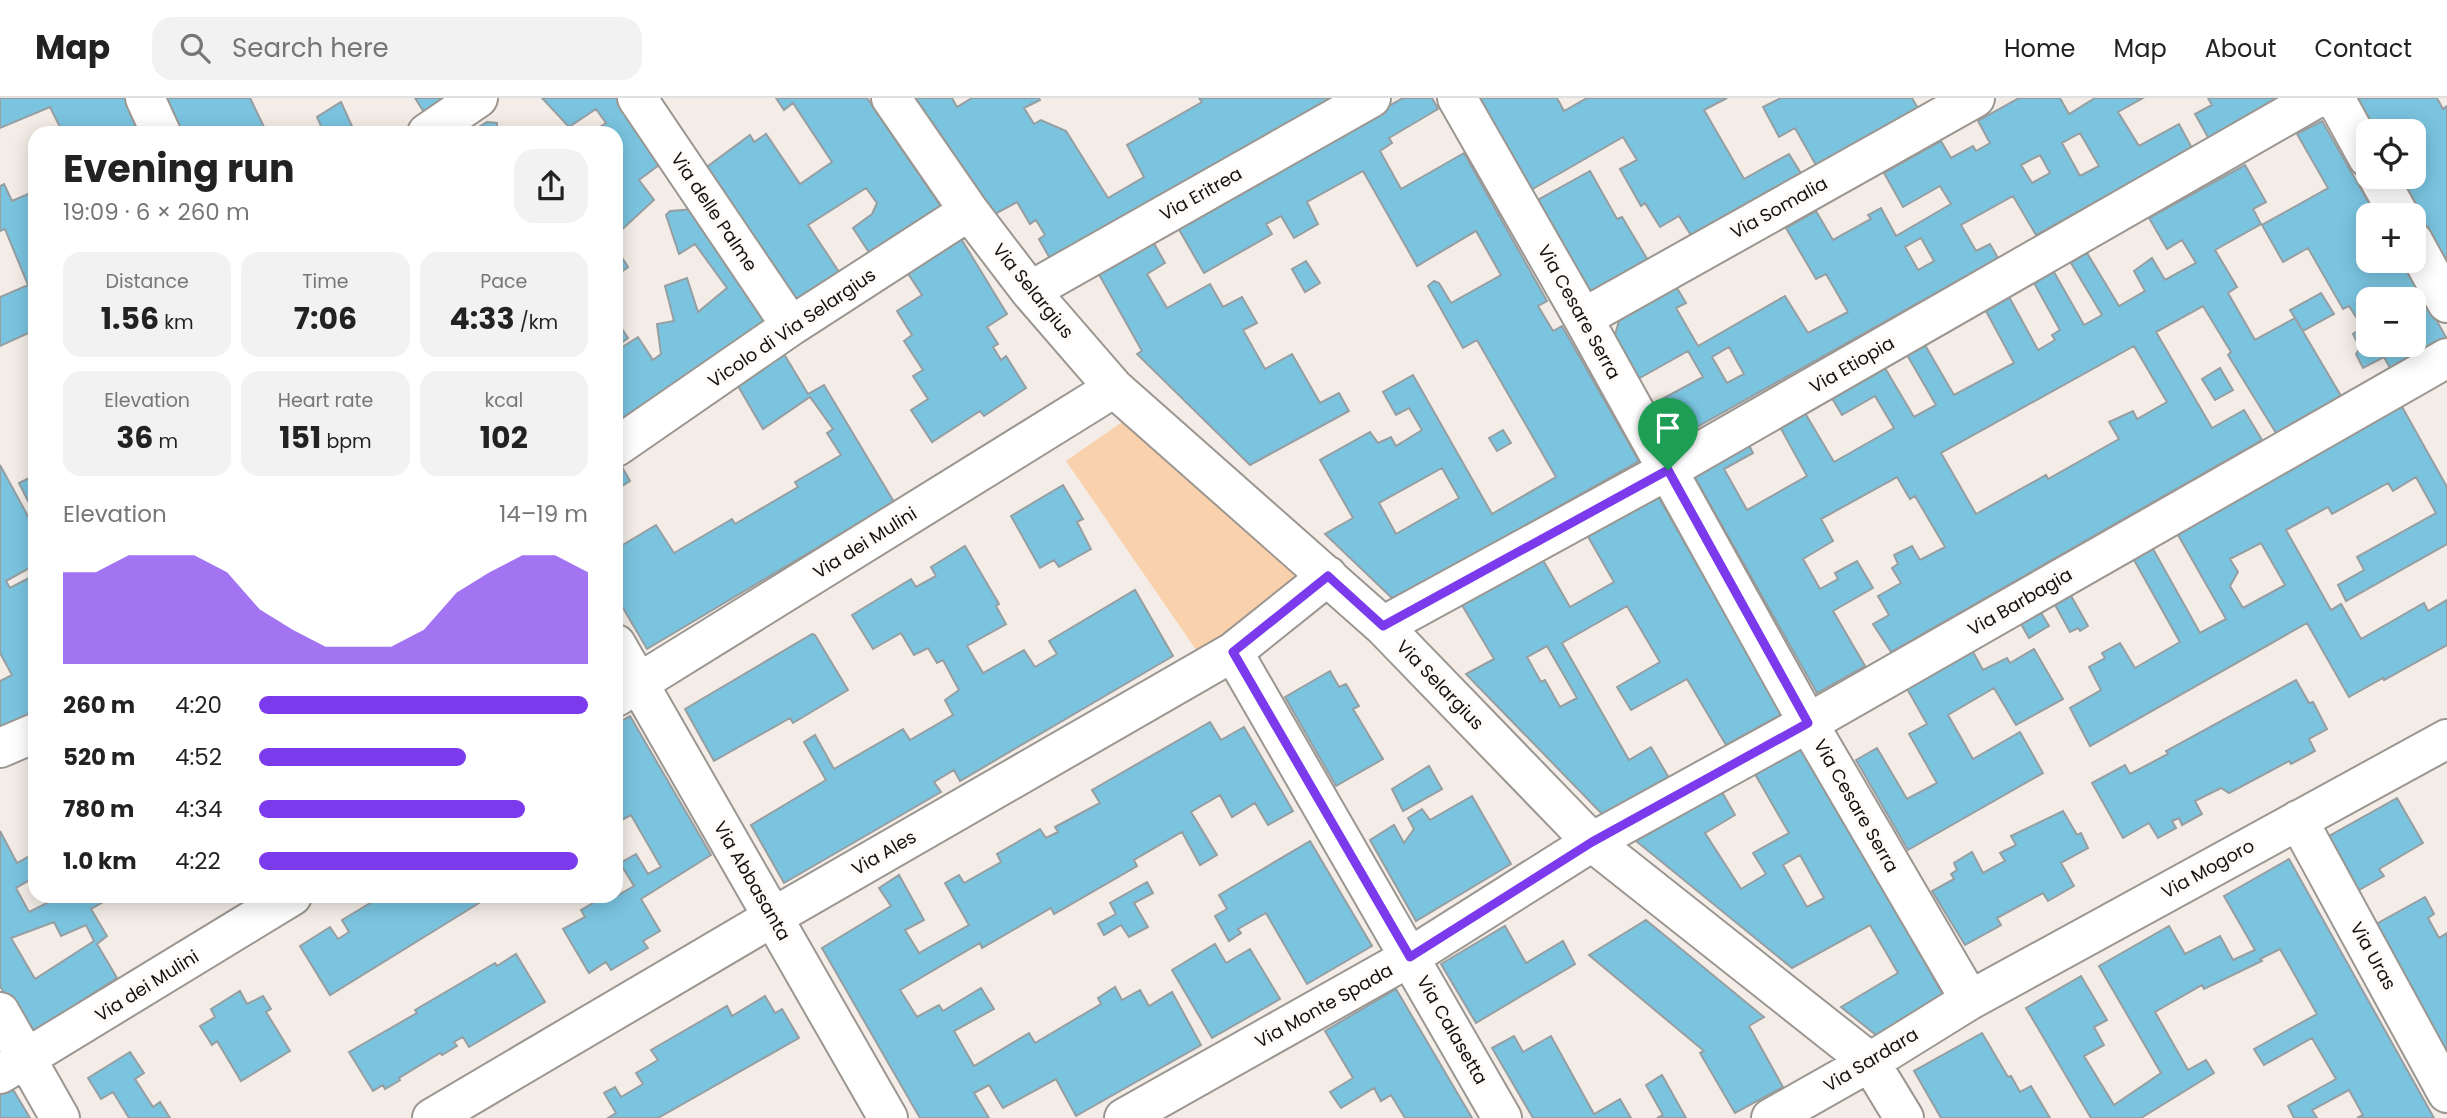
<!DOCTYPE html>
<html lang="en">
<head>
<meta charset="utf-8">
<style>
	body { margin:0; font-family:Poppins,sans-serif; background:#f2f2f2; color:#222; height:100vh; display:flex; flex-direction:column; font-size:26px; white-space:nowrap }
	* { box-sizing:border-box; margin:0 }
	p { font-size:23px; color:#767676 }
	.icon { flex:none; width:38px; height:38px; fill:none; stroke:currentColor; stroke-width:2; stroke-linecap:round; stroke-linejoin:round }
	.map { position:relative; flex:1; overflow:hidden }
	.drawer { position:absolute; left:28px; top:28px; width:595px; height:777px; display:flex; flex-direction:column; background:#fff; border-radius:21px; box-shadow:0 4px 18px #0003 }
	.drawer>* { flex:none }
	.controls { position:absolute; left:2356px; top:21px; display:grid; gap:14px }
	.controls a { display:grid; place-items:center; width:70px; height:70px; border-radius:14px; background:#fff; box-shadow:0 4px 18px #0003; font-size:35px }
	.pin { position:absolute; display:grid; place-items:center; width:60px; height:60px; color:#fff; margin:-72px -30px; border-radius:50% 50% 50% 0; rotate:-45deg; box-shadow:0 0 7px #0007 }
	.pin .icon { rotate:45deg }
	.round { display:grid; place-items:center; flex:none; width:74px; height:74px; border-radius:21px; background:#f2f2f2 }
	.summary { display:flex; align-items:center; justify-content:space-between; height:119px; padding:0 35px }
	h1 { font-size:38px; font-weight:700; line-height:52px }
	.figures { display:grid; grid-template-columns:repeat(3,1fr); gap:10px; height:119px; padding:7px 35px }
	.figures div { display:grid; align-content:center; border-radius:18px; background:#f2f2f2; text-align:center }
	.figures b { font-size:30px; font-weight:700 }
	.figures small { font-size:19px; font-weight:400 }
	.figures p { font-size:19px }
	.chart { height:196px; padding:14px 35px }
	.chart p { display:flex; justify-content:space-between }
	.chart svg { width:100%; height:126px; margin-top:7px; fill:#7c3aed; opacity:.7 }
	ul { padding:0 35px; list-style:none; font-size:23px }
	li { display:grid; grid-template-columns:112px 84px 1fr; align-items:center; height:52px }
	li i { height:18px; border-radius:9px; background:#7c3aed }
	header { display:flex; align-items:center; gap:42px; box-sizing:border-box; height:98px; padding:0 35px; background:#fff; border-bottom:2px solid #e0e0e0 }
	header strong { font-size:33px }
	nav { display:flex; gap:38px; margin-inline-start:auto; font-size:24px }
	.search { width:490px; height:63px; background:#f2f2f2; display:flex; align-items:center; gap:18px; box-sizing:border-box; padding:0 24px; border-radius:21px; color:#767676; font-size:26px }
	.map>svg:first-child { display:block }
	.green { fill:#f9d1ac }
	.building { fill:#7ac4e0; stroke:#969ea2; stroke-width:2; fill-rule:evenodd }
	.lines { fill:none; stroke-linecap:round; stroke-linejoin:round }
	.minor-casing { stroke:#9c9690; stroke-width:42 }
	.minor { stroke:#fff; stroke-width:38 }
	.route-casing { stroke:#fff; stroke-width:14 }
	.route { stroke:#7c3aed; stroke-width:9 }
	.labels { text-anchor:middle; stroke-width:7; stroke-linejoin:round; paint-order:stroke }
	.street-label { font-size:18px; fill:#151311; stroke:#fefbf9 }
</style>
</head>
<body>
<header>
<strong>Map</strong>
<div class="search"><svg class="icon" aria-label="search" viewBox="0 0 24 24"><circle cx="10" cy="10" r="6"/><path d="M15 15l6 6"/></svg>Search here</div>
<nav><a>Home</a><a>Map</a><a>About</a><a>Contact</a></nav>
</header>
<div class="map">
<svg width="2447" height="1020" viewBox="0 0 2447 1020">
	<rect width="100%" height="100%" fill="#f4ede7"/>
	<path class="green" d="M1122 324 1133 325 1307 475 1201 559 1066 363Z"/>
	<path class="building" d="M0 0H129L146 35H63L50 9 0 30Z
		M161 0H250L267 35H178Z
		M415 0H458L427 19Z
		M542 0H618L663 64 639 82 654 102 616 137V35H591L606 25 596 11 569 29Z
		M776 0H867L942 110 872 159 853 130 872 116 877 105 866 90 808 127 843 180 797 211 704 71 750 37 754 44 766 36 800 86 832 64 793 5 784 12Z
		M915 0H952L957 9 972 0H1039L1040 2 1024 10 1034 26 1041 22 1066 33 1108 100 1144 79 1127 47 1202 4 1199 0H1339L1052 164 1039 141 1045 137 1036 122 1030 126 1017 104 995 116Z
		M1403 0H1432L1438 11 1389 40 1392 45 1380 53 1401 91 1464 55 1547 203 1538 208 1553 233 1562 228 1639 363 1394 502 1325 436 1353 420 1320 362 1370 334 1378 345 1391 339 1396 348 1422 332 1409 310 1396 317 1383 294 1413 277 1492 416 1556 379 1477 242 1463 250 1428 188 1434 183 1439 185 1451 205 1501 177 1476 133 1417 168 1363 73 1307 104 1318 126 1294 140 1281 118 1266 126 1272 136 1204 175 1177 128ZM1442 370 1459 400 1396 436 1379 405Z
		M1479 0H1557L1564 13 1587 0H1727L1704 12 1744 81 1789 56 1802 77 1692 139 1679 118 1660 129 1645 105 1641 108 1620 71 1637 62 1623 39 1531 92Z
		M1781 0H1912L1919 12 1817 69 1795 30 1779 39 1763 9Z
		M2019 0H2060L2069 16 2095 0H2143L2118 14 2139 48 2179 26 2192 50 2036 137 2013 98 1961 127 1976 153 1990 146 1998 160 1674 342 1653 306 1703 279 1688 253 1638 281 1614 240 1619 223 1677 190 1686 205 1676 210 1698 248 1785 198 1808 235 1848 214 1826 176 1816 181 1786 130 1816 113 1833 142 1871 121 1868 117 1881 110 1896 138 1951 106 1940 88 1903 109 1884 75 1941 43 1951 60 1973 48 1976 53 1990 45 1978 23ZM2080 35 2099 68 2080 78 2062 45ZM2040 57 2050 75 2032 85 2021 67ZM1921 140 1934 163 1918 172 1905 149ZM1729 249 1744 276 1727 285 1712 259Z
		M2208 0H2282L2209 41 2195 16 2212 7Z
		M2361 0H2437L2443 11 2447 8V165L2399 79H2413V33H2374L2357 2Z
		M341 4 355 35 360 33 361 35H324L317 19Z
		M2322 23 2376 117H2368V163H2402L2446 239 2390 270 2384 259 2363 270 2356 256 2360 250 2353 236 2363 230 2349 208 2343 211 2308 150 2283 164 2262 127 2328 90 2297 36ZM2368 201H2413V247H2368Z
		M487 24 497 25V35H469Z
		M2245 67 2266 104 2253 111 2261 126 2215 152 2237 189 2228 195 2255 242 2295 220 2341 298 2276 335 2228 257 2231 254 2203 208 2156 234 2212 330 2244 312 2262 342 1891 554 1873 526 1889 517 1878 498 1901 485 1892 470 1898 466 1894 457 1912 448 1920 462 1945 449 1915 398 1910 401 1897 379 1821 421 1833 443 1803 461 1820 491 1838 481 1835 475 1857 463 1873 490 1833 513 1865 568 1817 595 1694 378 1749 347 1753 355 1724 371 1747 412 1807 378 1780 329 1805 315 1834 364 1894 330 1875 298 1842 317 1832 300 1885 270 1914 319 1936 307 1907 257 1925 247 1954 297 2014 265 1986 213 2009 199 2038 252 2055 242 2052 237 2060 232 2034 185 2054 174 2084 227 2102 217 2071 165 2087 155 2119 208 2145 193 2134 173 2152 160 2165 182 2196 165 2182 142 2167 151 2149 120ZM2134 248 2167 304 2137 321 2133 313 2109 324 2119 341 2048 381 2046 377 1976 416 1941 355Z
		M1590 73 1617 121 1622 119 1649 164 1590 197 1536 103Z
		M4 86 12 103 35 93V184L28 187 5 131 0 133V88Z
		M695 111 771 228 616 338V253L638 239 653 262 661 256 657 226 674 223 665 188 687 180 698 214 727 190 695 146 679 156 666 117 670 113Z
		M957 134 1007 216 987 229 998 246 993 249 1001 262 1006 258 1026 290 984 318 980 313 932 344 911 312 928 301 913 278 923 272 904 243 912 237 897 213 922 197 905 171Z
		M1152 142 1165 165 1147 176 1167 210 1210 186 1223 209 1242 199 1257 225 1243 232 1265 271 1292 256 1320 305 1339 295 1349 313 1250 367 1137 256 1142 253 1097 173Z
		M621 158 628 169 616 178V161Z
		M1306 163 1320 185 1305 194 1292 171Z
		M28 187 31 194 35 193V232L0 248V199Z
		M2321 195 2334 216 2303 233 2290 212Z
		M616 222 628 240 616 249Z
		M784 256 808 296 824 287 894 404 647 551 616 498V451L656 427 674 455 732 421 735 426 798 389 795 384 841 357 827 335 833 331 810 299 763 331 738 288Z
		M2220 270 2233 292 2215 302 2202 281Z
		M2401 307 2447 389V446L2346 503 2338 487 2364 472 2357 459 2436 415 2416 379 2393 393 2388 385 2332 416 2328 409 2286 432 2331 512 2341 506 2361 541 2424 505 2428 513 2447 502V547L2384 582 2383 580 2349 599 2307 525 2090 648 2070 610 2101 592 2089 569 2105 560 2102 555 2120 545 2135 570 2180 544 2133 460 2152 449 2200 535 2226 521 2177 435ZM2261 445 2285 487 2243 510 2230 488 2238 474 2230 461Z
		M1503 332 1511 345 1497 353 1489 340Z
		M0 367 35 431V467L6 483 10 490 29 480 32 487 35 485V613L0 632V583L12 577 0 555Z
		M622 369 630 383 616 392V373Z
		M35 377V417L19 385Z
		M1063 387 1083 421 1077 424 1091 451 1059 469 1054 462 1040 470 1011 418Z
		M1658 398 1782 616 1726 647 1687 581 1631 612 1617 589 1660 564 1627 508 1562 545 1629 662 1651 649 1669 680 1604 718 1466 576 1494 561 1462 507 1543 462 1570 509 1614 484 1587 437ZM1547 548 1577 600 1560 609 1545 582 1541 584 1527 559Z
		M965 448 999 506 996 508 1006 526 967 548 983 575 1024 552 1035 569 1057 556 1049 543 1135 492 1173 558 960 683 954 672 934 684 941 694 784 785 751 727 826 682 804 644 815 637 834 671 903 631 910 642 953 617 945 602 959 592 943 562 937 565 928 550 914 557 901 535 873 551 852 517 911 481 916 489 936 478 931 469Z
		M2070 496 2088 528 2080 533 2078 530 2070 534 2054 505Z
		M2040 513 2049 528 2029 540 2020 524Z
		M812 536 815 537 848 592 793 625 790 620 714 663 685 611Z
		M2034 551 2063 601 2016 627 1994 590 1948 617 1973 661 2020 634 2043 675 1908 752 1856 662 1877 650 1907 701 1937 685 1909 636 1927 626 1906 589 1972 552 1983 572 2007 560 2010 565Z
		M1330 573 1339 589 1346 586 1359 608 1353 611 1383 661 1336 688 1285 599Z
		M2296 582 2309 605 2313 604 2327 631 2309 641 2315 653 2291 666 2289 663 2229 695 2221 690 2195 703 2202 716 2182 727 2179 720 2172 723 2176 730 2158 740 2149 725 2123 740 2092 685 2125 667 2130 676 2168 656 2166 653Z
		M630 618 711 757 641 801 660 833 643 843 648 850 611 872 606 864 589 875 563 831 585 819 581 812 605 798H612L613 800 634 788 620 765 636 756 648 776 661 769 631 717 616 725V626Z
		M1210 624 1221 642 1244 629 1293 713 1268 727 1255 705 1232 719 1220 697 1191 714 1217 757 1200 767 1182 734 1134 762 1137 768 1054 816 1051 810 982 850 980 845 900 892 917 919 939 907 943 913 981 890 994 911 954 933 974 968 1029 935 1035 945 1101 906 1098 900 1115 889 1122 902 1140 892 1149 908 1172 894 1201 947 1076 1018 1056 981 1003 1010 989 987 974 995 989 1020H920L822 850 891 808 879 790 899 777 924 822 905 832 919 855 969 827 945 785 959 777 964 785 1001 764 997 756 1040 731 1046 740 1058 734 1055 729 1100 705 1092 692Z
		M1801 649 1944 898 1876 937 1841 909 1898 875 1870 827 1792 870 1636 743 1722 694 1735 717 1705 735 1741 791 1766 776 1753 755 1789 735 1755 676ZM1800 757 1824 800 1807 809 1783 767Z
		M1429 668 1442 691 1403 713 1392 691Z
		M1472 698 1511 766 1416 823 1370 742 1394 727 1404 745 1414 731 1408 720 1422 711 1430 722Z
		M2397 700 2423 745 2379 771 2384 778 2352 796 2322 742Z
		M2063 713 2077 737 2081 735 2088 750 2061 765 2074 788 2048 803 2043 795 1997 820 2001 827 1965 847 1932 793 1954 781 1951 776 1957 772 1954 765 1972 754 1983 775 2005 763 2000 755 2016 747 2011 738Z
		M0 733 17 765 35 755V779L16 790 29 814 61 798H100L103 804 91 811 107 838 97 846 117 880 71 910 31 942 0 888ZM54 824 61 838 86 827 94 843 35 881 11 840Z
		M1310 743 1372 848 1307 886 1266 815 1238 831 1241 835 1229 843 1215 818 1227 811 1219 797Z
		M2289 761 2434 1020H2357L2363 1017 2349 992 2312 1012 2317 1020H2294L2288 1008 2336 981 2312 940 2264 967 2254 951 2317 916 2280 851 2260 861 2262 863 2204 891 2202 887 2155 914 2188 972 2206 962 2214 975 2141 1020H2091L2026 910 2081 878 2107 922 2094 929 2104 947 2084 958 2114 1007 2161 975 2099 868 2169 828 2185 856 2220 838 2233 862 2255 852 2224 798Z
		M1147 784 1153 795 1134 805 1148 829 1129 839 1121 827 1104 837 1098 826 1116 816 1110 805Z
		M382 798H482L484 802 330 897 300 848 330 829 338 841 349 834 342 822Z
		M2425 799 2434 816 2428 820 2439 840 2447 835V965L2371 829Z
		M1646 822 1764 919 1749 928 1783 989 1735 1015 1700 955 1704 953 1589 857Z
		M1505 828 1526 865 1563 843 1575 866 1476 925 1441 866Z
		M1215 846 1226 865 1250 851 1280 901 1212 940 1172 872Z
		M516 856 545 904 469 949 463 939 454 944 457 948 442 957 440 955 399 980 400 982 385 991 383 987 373 993 349 954 417 915 415 912 495 865 497 868Z
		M1396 891 1472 1020H1405L1391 997 1381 1003 1374 990 1341 1010 1330 994 1353 980 1325 933Z
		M240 893 247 906 263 898 271 911 266 914 290 953 241 983 217 943 212 947 200 928 215 919 211 911Z
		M765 898 775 915 782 911 799 940 658 1020H608L616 1015 604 995 615 989 621 999 643 986 636 975 658 962 651 952 727 908 732 918Z
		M1982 935 2008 979 2011 978 2020 994 2031 988 2050 1020H1941L1914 973Z
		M1514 938 1523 954 1551 938 1594 1016 1620 1001 1631 1020H1533L1492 950Z
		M130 954 144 975 135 981 153 1009 160 1004 170 1020H129L113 994 101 1001 88 980Z
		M1662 977 1686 1020H1657L1663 1017 1646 987Z
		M11 988 30 1020H0V995Z"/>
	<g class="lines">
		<g class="minor-casing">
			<path id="minor" d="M145 0 161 35
				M637 0 791 228
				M891 0 969 113 1030 193 1114 290 1383 528 1592 744 1870 964 1904 1020
				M1457 0 1583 220 1808 625 1970 902
				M2335 0 2368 60
				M427 35 478 0
				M2378 79 2399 117
				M2413 143 2447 205
				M1030 193 1371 0
				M1583 220 1975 0
				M616 349 791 228 969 113
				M1383 528 1668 372 2317 0
				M616 546 888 1020
				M1233 554 1502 1020
				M616 599 1114 290
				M0 650 35 635
				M2298 722 2447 995
				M0 914 60 1020
				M0 976 292 798
				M432 1020 773 819 1233 554 1328 478
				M1124 1020 1410 859 1592 744 1826 615 2447 260
				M1771 1020 1870 964 1970 902 2447 641"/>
		</g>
		<use href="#minor" class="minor"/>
	</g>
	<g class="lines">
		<g class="route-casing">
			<path id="route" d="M1668 372 1808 625 1592 744 1410 859 1233 554 1328 478 1383 528Z"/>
		</g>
		<use href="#route" class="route"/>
	</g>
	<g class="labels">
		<g class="street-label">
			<text transform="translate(1201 96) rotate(-29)" y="6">Via Eritrea</text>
			<text transform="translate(1779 110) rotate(-29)" y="6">Via Somalia</text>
			<text transform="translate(714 114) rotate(56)" y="6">Via delle Palme</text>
			<text transform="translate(1033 193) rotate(51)" y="6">Via Selargius</text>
			<text transform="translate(1579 214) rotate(61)" y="6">Via Cesare Serra</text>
			<text transform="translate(792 230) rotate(-34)" y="6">Vicolo di Via Selargius</text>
			<text transform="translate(1852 267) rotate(-30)" y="6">Via Etiopia</text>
			<text transform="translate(865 445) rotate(-32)" y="6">Via dei Mulini</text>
			<text transform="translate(2020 504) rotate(-30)" y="6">Via Barbagia</text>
			<text transform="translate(1440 587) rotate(46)" y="6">Via Selargius</text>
			<text transform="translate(1856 708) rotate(60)" y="6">Via Cesare Serra</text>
			<text transform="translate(884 755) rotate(-30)" y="6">Via Ales</text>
			<text transform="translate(2208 771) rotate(-29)" y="6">Via Mogoro</text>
			<text transform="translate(752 783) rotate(60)" y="6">Via Abbasanta</text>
			<text transform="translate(2373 858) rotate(61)" y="6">Via Uras</text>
			<text transform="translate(147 888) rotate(-32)" y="6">Via dei Mulini</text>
			<text transform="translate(1324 908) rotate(-29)" y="6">Via Monte Spada</text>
			<text transform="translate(1452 932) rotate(60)" y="6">Via Calasetta</text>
			<text transform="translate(1871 962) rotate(-31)" y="6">Via Sardara</text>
		</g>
	</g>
</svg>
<div class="controls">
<a><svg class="icon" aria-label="locate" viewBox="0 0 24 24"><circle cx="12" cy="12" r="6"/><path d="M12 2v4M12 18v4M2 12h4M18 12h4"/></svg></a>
<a>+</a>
<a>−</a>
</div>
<div class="pin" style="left:1668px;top:372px;background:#1e9e55"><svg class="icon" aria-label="arrive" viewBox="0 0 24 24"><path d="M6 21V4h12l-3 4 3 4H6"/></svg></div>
<section class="drawer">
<div class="summary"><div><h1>Evening run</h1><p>19:09 · 6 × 260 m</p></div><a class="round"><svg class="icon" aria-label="share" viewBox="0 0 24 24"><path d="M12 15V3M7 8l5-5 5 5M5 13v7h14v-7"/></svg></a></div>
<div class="figures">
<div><p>Distance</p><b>1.56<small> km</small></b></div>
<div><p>Time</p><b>7:06</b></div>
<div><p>Pace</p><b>4:33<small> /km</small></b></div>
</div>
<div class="figures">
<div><p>Elevation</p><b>36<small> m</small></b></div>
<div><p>Heart rate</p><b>151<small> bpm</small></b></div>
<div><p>kcal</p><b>102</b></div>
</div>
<div class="chart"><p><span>Elevation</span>14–19 m</p>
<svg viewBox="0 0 160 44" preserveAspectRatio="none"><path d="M0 44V12L10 12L20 6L30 6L40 6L50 12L60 25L70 32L80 38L90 38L100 38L110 32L120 19L130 12L140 6L150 6L160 12V44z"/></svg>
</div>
<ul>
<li><b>260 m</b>4:20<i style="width:100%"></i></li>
<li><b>520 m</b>4:52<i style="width:63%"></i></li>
<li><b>780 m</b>4:34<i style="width:81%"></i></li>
<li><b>1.0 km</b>4:22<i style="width:97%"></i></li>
</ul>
</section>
</div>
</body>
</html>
